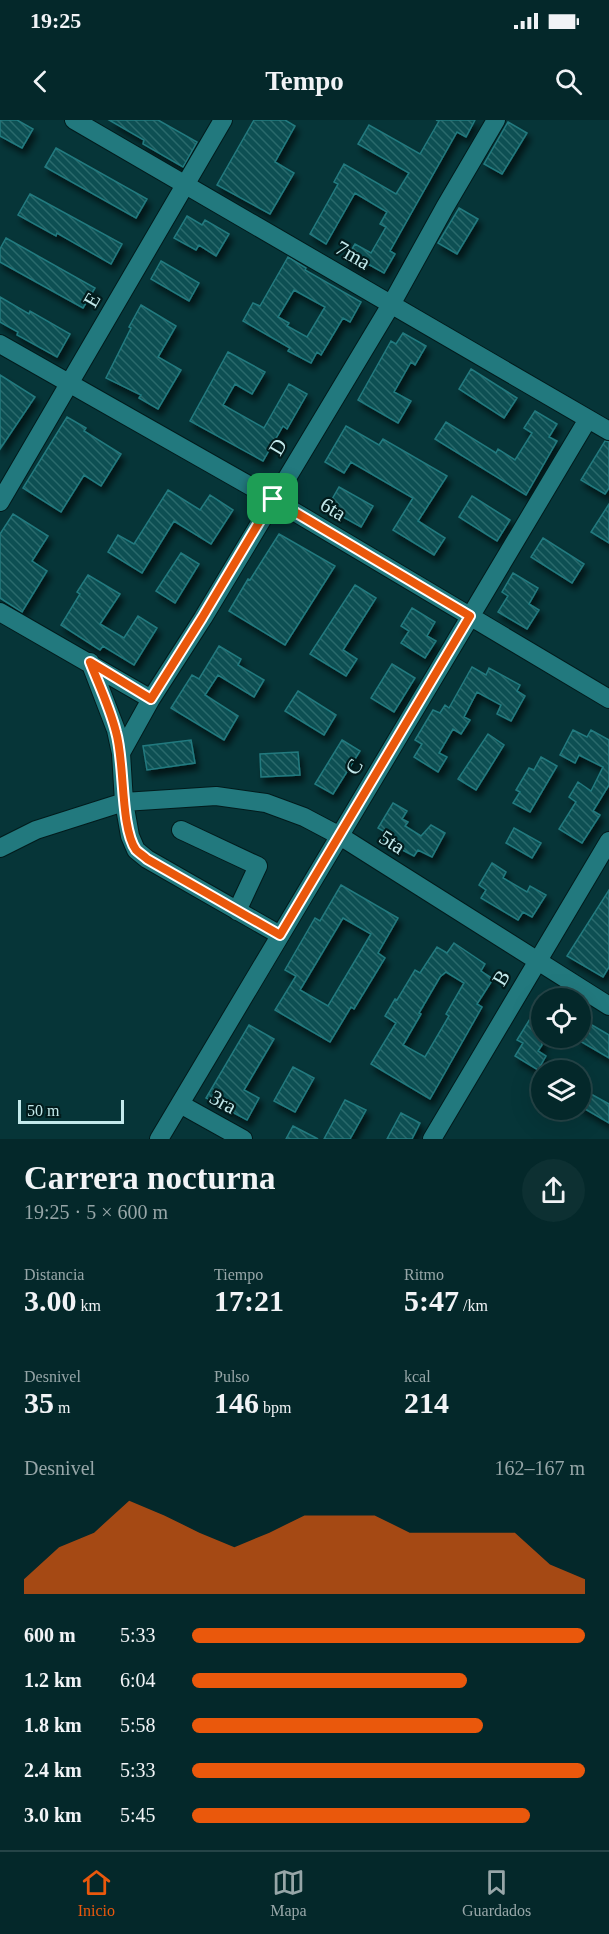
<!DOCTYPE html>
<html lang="es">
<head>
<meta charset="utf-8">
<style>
	body { margin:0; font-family:"Times New Roman",serif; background:#0d3032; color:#f1f3f6; height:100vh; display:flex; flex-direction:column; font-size:22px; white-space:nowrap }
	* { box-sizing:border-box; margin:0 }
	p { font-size:20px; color:#97a6a8 }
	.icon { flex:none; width:33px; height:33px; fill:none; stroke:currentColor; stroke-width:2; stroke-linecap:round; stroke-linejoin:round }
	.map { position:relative; height:1019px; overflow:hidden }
	.side { display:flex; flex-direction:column; background:#04282a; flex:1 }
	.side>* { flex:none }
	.controls { position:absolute; left:531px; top:868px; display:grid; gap:12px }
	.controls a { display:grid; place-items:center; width:60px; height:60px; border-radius:50%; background:#04282a; box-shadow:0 6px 24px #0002,0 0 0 2px #254447; font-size:30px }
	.scale { position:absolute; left:18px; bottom:15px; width:106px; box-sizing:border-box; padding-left:6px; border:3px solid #c3e9eb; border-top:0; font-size:16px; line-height:21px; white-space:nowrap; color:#c3e9eb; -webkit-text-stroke:4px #021b1c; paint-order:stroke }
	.pin { position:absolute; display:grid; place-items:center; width:51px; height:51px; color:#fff; margin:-26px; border-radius:12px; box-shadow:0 3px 9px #0006 }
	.round { display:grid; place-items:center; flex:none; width:63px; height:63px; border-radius:32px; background:#0d3032 }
	.summary { display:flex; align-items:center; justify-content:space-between; height:102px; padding:0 24px }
	h1 { font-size:33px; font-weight:700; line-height:45px }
	.stats { display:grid; grid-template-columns:repeat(3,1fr); gap:9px; height:102px; padding:6px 24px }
	.stats div { display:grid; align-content:center }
	.stats b { font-size:30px; font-weight:700 }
	.stats small { font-size:16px; font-weight:400 }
	.stats p { font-size:16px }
	.chart { height:168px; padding:12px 24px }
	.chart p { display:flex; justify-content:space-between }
	.chart svg { width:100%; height:108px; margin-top:6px; fill:#ea580c; opacity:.7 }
	ul { padding:0 24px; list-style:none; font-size:20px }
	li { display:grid; grid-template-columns:96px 72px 1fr; align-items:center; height:45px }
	li i { height:15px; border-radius:8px; background:#ea580c }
	.status { display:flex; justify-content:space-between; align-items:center; height:42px; padding:0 30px; background:#04282a; direction:ltr }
	.status svg { height:16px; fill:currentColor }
	header { display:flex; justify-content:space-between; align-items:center; height:78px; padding:0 24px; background:#04282a; font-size:27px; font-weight:700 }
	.tab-bar { display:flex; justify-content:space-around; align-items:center; height:84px; border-top:2px solid #254447; background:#04282a; font-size:16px; color:#97a6a8 }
	.tab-bar a { display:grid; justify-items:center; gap:3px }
	.tab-bar .on { color:#ea580c }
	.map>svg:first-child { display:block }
	.building { fill:url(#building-back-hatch); stroke:#247a7f; stroke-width:1.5; fill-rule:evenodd; filter:url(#shadow) }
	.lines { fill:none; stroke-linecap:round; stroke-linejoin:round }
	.minor-casing { stroke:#021b1c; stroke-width:20 }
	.minor { stroke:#22797e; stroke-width:18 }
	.route-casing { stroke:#fff; stroke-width:12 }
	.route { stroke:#ea580c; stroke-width:8 }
	.labels { text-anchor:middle; stroke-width:4.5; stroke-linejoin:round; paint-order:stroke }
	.street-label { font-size:21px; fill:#c3e9eb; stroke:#021b1c }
</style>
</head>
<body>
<div class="status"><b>19:25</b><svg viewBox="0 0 49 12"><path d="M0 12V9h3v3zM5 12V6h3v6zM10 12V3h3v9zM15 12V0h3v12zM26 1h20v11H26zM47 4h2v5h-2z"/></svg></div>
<header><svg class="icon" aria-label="back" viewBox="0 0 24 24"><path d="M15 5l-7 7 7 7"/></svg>Tempo<svg class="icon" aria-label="search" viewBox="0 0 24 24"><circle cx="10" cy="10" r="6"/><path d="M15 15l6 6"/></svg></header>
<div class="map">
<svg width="609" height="1019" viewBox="0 0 609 1019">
	<defs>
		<pattern id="building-back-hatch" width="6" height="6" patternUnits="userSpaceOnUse" patternTransform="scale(1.5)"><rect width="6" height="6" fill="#095053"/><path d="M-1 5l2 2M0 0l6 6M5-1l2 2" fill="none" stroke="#2b696c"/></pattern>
		<filter id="shadow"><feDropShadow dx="3.5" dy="6" stdDeviation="3" flood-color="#0009"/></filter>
	</defs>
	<rect width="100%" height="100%" fill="#063538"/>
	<path class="building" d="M0 0H17L33 9 22 28 0 16Z
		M109 0H158L197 22 183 47 143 24 144 20Z
		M254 0H285L295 6 275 42 294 53 270 94 217 65Z
		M436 0H475L466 17 457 12 390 131 395 134 384 153 368 144 364 150 345 140 355 124 371 133 386 107 380 104 387 92 355 73 326 124 310 114 338 64 334 62 344 44 396 74 409 53 358 24 369 5 420 34 439 1Z
		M508 2 527 13 502 54 484 44Z
		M56 28 147 79 136 98 45 47Z
		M30 74 122 124 111 144 57 113 56 116 18 95Z
		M459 88 478 99 457 134 438 123Z
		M187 96 202 105 205 100 229 114 216 136 199 125 196 130 174 118Z
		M6 118 95 168 83 188 0 142V129Z
		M288 137 306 148 305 150 361 182 350 202 343 198 321 235 317 232 311 243 288 231 290 228 243 201 253 183 260 186ZM294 170 325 187 307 217 287 206 289 203 278 197Z
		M161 141 199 163 189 181 151 159Z
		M0 177 29 194 30 191 70 214 57 237 17 215 18 212 0 202Z
		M141 185 176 206 158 237 181 250 158 289 139 278 141 275 106 258 131 208 129 207Z
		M403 213 426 226 415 245 411 242 394 272 411 281 398 303 358 280 391 221 396 224Z
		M228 232 265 252 252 274 235 264 223 285 264 308 289 264 307 274 287 309 283 306 263 341 190 301Z
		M471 249 517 278 504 298 459 269Z
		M0 255 35 277 0 329Z
		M535 291 557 304 549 317 557 321 526 375 435 319 446 302 496 333 498 329 515 340 532 313 524 308Z
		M67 297 86 308 84 311 121 334 101 366 84 355 61 392 23 368Z
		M346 306 379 325 383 319 447 356 418 401 445 418 434 435 393 410 413 378 351 342 344 353 325 342Z
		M605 321 609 322V368L605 374 581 360Z
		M339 367 373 386 361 407 327 388Z
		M168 370 200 390 210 375 233 390 211 424 174 401 142 453 108 432 118 415 134 424Z
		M472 376 510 400 497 421 459 397Z
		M609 384V423L591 412Z
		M13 394 48 416 32 441 47 451 22 492 0 478V414Z
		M279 414 335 446 285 525 229 491 248 459 250 460Z
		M543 418 584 444 572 463 531 437Z
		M181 433 199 444 175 483 156 471Z
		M513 453 538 468 529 484 539 490 527 509 498 492 508 476 502 472Z
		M88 455 120 474 100 504 124 518 138 496 157 508 134 545 103 526 100 530 61 505 80 474 77 472Z
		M355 465 376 478 343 530 357 539 346 556 310 534Z
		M412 488 435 502 427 516 436 521 425 538 401 523 409 511 401 506Z
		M219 526 241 539 238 545 264 560 254 577 218 555 205 575 238 596 224 620 171 588 192 555 199 559Z
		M392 544 415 558 394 592 371 578Z
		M472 547 486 555 489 548 520 565 517 571 525 576 511 601 497 594 501 585 477 572 464 597 470 600 461 614 453 609 439 633 447 637 438 652 414 637 422 624 415 620 433 590 440 593 445 585 449 588Z
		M298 571 336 595 324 615 285 591Z
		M573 610 587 617 591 610 609 620V665L593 691 600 695 582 723 559 709 576 682 569 677 578 662 591 671 603 647 579 635 575 643 560 635Z
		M488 614 504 625 476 670 458 659Z
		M191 620 195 643 147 650 143 626Z
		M342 620 360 631 333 674 315 664Z
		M298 632 300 655 261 657 260 634Z
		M541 637 557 646 530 692 513 683 520 672 516 670 529 648 534 650Z
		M393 683 407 691 402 699 408 702 405 706 421 716 431 705 445 713 432 737 418 730 414 736 383 720 387 713 378 708Z
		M514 708 541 723 532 738 506 723Z
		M492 743 506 752 503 758 527 772 530 766 546 775 532 797 523 792 518 800 481 778 486 770 479 765Z
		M341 765 398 798 378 833 385 838 354 889 351 887 330 922 275 890 296 856 285 850 315 798 320 801ZM343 798 371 814 328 886 300 870Z
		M609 770V847L603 857 567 836Z
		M454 823 485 844 481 851 493 859 477 884 482 887 430 979 371 944 396 903 385 896 395 879 397 880 415 850 420 853 437 827 447 833ZM446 852 464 863 446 894 449 896 425 937 403 925 421 894 419 893 440 857Z
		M533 894 542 899V925L538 931 546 936 538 950 515 936 523 923 517 920Z
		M580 898 609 915V938L580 921Z
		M249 905 274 919 244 970 259 978 247 1000 206 978Z
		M293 947 314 958 295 992 274 981Z
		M580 968 609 984V1003L580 986Z
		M345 980 366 990 350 1019H324Z
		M401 993 420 1003 412 1019H387Z
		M293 1006 318 1019H286Z"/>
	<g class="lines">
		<g class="minor-casing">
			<path id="minor" d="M74 0 609 311
				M0 224 273 379 609 579
				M0 382 223 0
				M0 492 151 579
				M90 542 116 610 121 633
				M181 710 258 746 237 791
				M0 728 36 710 124 682 216 676 266 683 304 697 340 716 609 886
				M280 815 147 739 136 730 130 716 124 682 121 633 151 579 203 498 392 183 445 87 496 0
				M180 984 243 1019
				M159 1019 588 299
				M432 1019 609 721"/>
		</g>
		<use href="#minor" class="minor"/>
	</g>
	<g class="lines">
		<g class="route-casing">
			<path id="route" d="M273 379 470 496 280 815 147 739C144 736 139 733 136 730 120 707 125 642 116 612 110 588 99 565 90 542L151 579 202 498Z"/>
		</g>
		<use href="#route" class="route"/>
	</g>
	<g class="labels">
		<g class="street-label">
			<text transform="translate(353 135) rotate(30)" y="7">7ma</text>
			<text transform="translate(92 180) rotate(-60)" y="7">E</text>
			<text transform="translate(278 327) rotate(-59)" y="7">D</text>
			<text transform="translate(333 389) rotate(31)" y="7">6ta</text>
			<text transform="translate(354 647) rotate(-59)" y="7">C</text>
			<text transform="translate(392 722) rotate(33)" y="7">5ta</text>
			<text transform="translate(501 858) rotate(-59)" y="7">B</text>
			<text transform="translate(223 982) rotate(29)" y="7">3ra</text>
		</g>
	</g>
</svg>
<div class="controls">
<a><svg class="icon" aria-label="locate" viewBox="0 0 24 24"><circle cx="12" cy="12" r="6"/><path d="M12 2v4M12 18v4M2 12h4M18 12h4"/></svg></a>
<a><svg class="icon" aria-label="layers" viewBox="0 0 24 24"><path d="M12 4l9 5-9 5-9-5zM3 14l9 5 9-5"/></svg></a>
</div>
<div class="scale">50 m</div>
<div class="pin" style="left:273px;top:379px;background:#1e9e55"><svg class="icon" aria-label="arrive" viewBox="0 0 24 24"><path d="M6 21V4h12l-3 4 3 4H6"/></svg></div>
</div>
<section class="side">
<div class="summary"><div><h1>Carrera nocturna</h1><p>19:25 · 5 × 600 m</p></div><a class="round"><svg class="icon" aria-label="share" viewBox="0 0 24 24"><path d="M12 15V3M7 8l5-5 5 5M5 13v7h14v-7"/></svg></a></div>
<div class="stats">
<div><p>Distancia</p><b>3.00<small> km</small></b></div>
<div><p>Tiempo</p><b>17:21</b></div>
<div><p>Ritmo</p><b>5:47<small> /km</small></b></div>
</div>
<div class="stats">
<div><p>Desnivel</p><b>35<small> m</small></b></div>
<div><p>Pulso</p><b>146<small> bpm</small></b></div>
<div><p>kcal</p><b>214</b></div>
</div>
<div class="chart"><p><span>Desnivel</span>162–167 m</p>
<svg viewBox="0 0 160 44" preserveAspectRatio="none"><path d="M0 44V38L10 25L20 19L30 6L40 12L50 19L60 25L70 19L80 12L90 12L100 12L110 19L120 19L130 19L140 19L150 32L160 38V44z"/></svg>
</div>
<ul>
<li><b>600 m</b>5:33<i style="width:100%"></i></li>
<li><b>1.2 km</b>6:04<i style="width:70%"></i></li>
<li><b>1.8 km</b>5:58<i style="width:74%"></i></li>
<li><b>2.4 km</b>5:33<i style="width:100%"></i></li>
<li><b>3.0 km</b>5:45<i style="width:86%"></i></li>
</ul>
</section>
<nav class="tab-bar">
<a class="on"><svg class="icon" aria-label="home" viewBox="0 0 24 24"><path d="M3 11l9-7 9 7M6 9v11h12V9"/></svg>Inicio</a>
<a><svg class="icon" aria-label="map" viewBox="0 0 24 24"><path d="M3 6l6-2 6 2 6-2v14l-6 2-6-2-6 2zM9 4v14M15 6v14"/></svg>Mapa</a>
<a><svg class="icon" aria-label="saved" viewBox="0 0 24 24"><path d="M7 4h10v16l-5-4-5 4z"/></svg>Guardados</a>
</nav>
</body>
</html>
